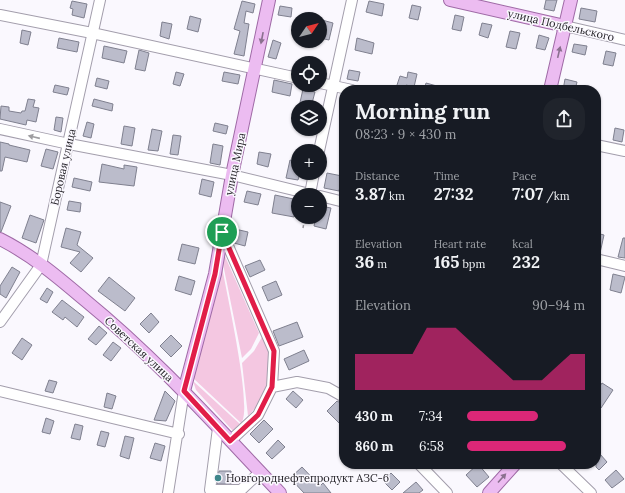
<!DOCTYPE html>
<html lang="en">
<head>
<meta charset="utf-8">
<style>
	body { margin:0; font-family:Lora,serif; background:#20242c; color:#f1f3f6; height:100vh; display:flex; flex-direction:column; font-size:15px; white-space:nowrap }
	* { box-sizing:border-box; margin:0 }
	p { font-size:13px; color:#9ea1a6 }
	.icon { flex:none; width:22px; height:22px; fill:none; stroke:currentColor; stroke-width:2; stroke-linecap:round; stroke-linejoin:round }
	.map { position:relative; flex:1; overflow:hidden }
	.details { position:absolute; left:339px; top:85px; width:262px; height:384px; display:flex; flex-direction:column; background:#171b24; border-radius:16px; box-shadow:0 1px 3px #0004 }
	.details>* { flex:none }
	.needle { width:26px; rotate:55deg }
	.tools { position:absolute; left:291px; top:12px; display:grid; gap:8px }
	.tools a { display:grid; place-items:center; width:36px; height:36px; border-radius:50%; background:#171b24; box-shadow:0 1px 3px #0004; font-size:20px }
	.pin { position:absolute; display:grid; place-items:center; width:34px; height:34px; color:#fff; margin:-17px; border:2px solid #fff; border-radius:50%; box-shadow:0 1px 4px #0007 }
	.round { display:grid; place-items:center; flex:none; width:42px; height:42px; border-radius:16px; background:#20242c }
	.headline { display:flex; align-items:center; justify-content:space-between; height:68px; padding:0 16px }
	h1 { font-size:22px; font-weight:700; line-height:30px }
	.metrics { display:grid; grid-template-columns:repeat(3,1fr); gap:6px; height:68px; padding:4px 16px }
	.metrics div { display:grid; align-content:center }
	.metrics b { font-size:17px; font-weight:700 }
	.metrics small { font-size:11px; font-weight:400 }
	.metrics p { font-size:11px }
	.chart { height:112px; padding:8px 16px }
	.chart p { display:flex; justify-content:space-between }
	.chart svg { width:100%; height:72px; margin-top:4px; fill:#db2777; opacity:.7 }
	ul { padding:0 16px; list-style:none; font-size:13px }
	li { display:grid; grid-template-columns:64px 48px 1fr; align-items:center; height:30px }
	li i { height:10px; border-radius:5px; background:#db2777 }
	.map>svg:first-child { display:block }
	.green { fill:#f4c7e1 }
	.building { fill:#bbbccb; stroke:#7f808f }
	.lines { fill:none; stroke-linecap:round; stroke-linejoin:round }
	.minor-casing { stroke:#a39eac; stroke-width:12 }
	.major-casing { stroke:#9f6aa6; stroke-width:14 }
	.path { stroke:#97959b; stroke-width:1.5; stroke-dasharray:3 3; stroke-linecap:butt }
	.minor { stroke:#fff; stroke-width:10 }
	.major { stroke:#ecbcf1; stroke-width:12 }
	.oneway { fill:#8a708e }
	.oneway2 { fill:#9e9da0 }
	.route-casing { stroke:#fff; stroke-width:8 }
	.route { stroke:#e11d48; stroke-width:5 }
	.poi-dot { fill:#3e868a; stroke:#faf8fe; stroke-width:1.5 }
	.labels { text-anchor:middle; stroke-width:3; stroke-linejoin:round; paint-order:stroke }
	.street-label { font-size:11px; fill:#27252b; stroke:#faf8fe }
	.poi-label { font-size:11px; fill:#27252b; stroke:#faf8fe; text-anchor:start }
</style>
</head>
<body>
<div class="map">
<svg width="625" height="493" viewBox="0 0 625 493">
	<rect width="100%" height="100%" fill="#faf8fe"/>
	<path class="green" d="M224 254 259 333 251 349 242 358 222 259Z
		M221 260C224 284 254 409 241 423L193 378Z
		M262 337C264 342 269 349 270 354 274 377 264 400 248 416L242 363 254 351Z
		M193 381 241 425 233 431 196 390Z"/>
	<path class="building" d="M546 0H557L554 11 544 9Z
		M72 1 87 4 84 18 72 15 73 9 70 8Z
		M242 1 255 4 253 13 246 11 244 23 249 24 244 56 234 54 240 31 234 29Z
		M369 1 384 4 382 16 366 12Z
		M412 5 421 7 418 20 409 18Z
		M280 6 292 8 291 17 278 15Z
		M581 8 597 11 595 22 579 19Z
		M455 15 464 17 461 31 452 29Z
		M190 16 201 19 198 32 187 29Z
		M322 20 333 23 329 40 320 38Z
		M162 22 172 24 169 39 160 36Z
		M482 23 492 25 488 38 479 35Z
		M22 30 31 32 28 45 20 43Z
		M510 31 520 33 516 49 506 47Z
		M539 35 549 38 545 50 536 48Z
		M59 38 79 42 77 52 57 48Z
		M357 38 374 43 372 54 355 50Z
		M273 40 281 43 276 59 268 57Z
		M574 44 587 46 585 55 572 52Z
		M104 46 127 51 124 63 102 58Z
		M139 50 149 53 145 71 135 69Z
		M606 51 616 53 613 66 603 64Z
		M349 70 360 72 358 81 347 79Z
		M176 72 184 74 180 86 173 84Z
		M224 72 240 75 238 84 222 81Z
		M408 72 417 74 414 87 406 85 405 90 396 88 400 76 407 78Z
		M97 78 109 81 107 89 95 86Z
		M565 79 577 82 575 90H563Z
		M274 80 292 84 290 96 272 92Z
		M426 83 444 88V90H424Z
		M55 85 69 88 67 95 53 92Z
		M303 89 315 92 311 107H299Z
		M28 99 35 100 33 107 39 108 36 122 27 120 26 125 0 119 1 106 9 107V111L21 113 22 111H25Z
		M94 99 113 104 112 111 92 106Z
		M56 117 63 118 61 132 54 130Z
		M87 122 94 124 91 138 83 136Z
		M215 123 228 126 226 134 213 131Z
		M124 126 135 128 132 146 121 144Z
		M615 128 624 130 622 142 613 140Z
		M152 129 162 131 158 151 148 150Z
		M173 135 181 136 178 155 170 154Z
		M0 142 9 144V145L30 150 27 162 5 157 2 171H0Z
		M213 144 223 146 220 165 210 163Z
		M46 149 58 152 53 169 41 166Z
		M259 152 271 154 268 167 257 164Z
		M290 160 298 162V173H300L298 180 286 178Z
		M102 164 124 169V165L137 167 134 186 99 182Z
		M327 173 342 176 339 191 324 188Z
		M74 178 92 182 90 191 72 187Z
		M202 179 214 182 211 197 199 194Z
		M247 191 261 194 258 205 244 202Z
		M275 195 298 200 294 217 272 213Z
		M69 201 81 203 80 212 67 210Z
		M0 202 11 206 1 232H0Z
		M320 206 331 208 326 229 314 226 316 217H320Z
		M30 215 44 220 36 243 22 238Z
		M66 228 81 232 77 245 93 258 81 272 70 263 80 252 61 247Z
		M235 229 248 232 245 246 234 243 232 240Z
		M596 233 604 235 600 253H596Z
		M623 238H625V258L618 257Z
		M182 244 199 248 195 264 178 260Z
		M260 260 265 270 250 277 245 266Z
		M12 267 20 272 6 298 0 294V286Z
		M613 274 625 277 621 293 610 290Z
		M179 276 195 281 191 295 175 290Z
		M109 277 135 298 125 311 98 291Z
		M276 281 282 295 268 301 262 287Z
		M47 288 53 292 47 303 40 299Z
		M62 300 84 317 77 327 65 317 63 320 52 312Z
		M151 313 159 322 149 333 140 324Z
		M297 322 303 337 279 346 273 331Z
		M99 326 107 333 96 345 88 339Z
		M171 335 182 346 171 357 160 346Z
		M22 338 32 345 22 360 12 353Z
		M113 342 121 348 111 361 103 355Z
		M304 350 309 361 289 370 284 359Z
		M49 380 57 382 53 393 45 391Z
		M602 383 613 390 601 408 596 405V392Z
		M165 391 175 401 166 421 154 420Z
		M293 391 303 400 296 408 286 399Z
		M107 393 116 396 112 409 104 407Z
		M337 401 344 405V420L340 424 327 411Z
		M46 418 54 421 50 434 42 432Z
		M264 420 273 429 259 443 250 434Z
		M75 424 83 426 80 440 71 438Z
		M101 431 109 433 105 447 97 445Z
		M125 436 134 438 129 459 120 456Z
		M278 440 285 447 272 459 266 453Z
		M155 443 165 446 161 461 150 458Z
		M600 454 607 462 599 470 596 467V458Z
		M478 464 489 477 477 487 466 475Z
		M302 467 320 486 323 483 331 493H304L290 478Z
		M616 470 624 479 612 488 605 480Z
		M219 471H231V484H217Z
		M391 473 400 482 392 490 383 481Z
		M416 482 423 490 419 493H403Z"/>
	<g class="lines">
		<g class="minor-casing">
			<path id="minor" d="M0 15 92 33 298 78
				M565 26 625 40
				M320 83 352 90
				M0 129 69 144 232 175 314 195
				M596 145 625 151
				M319 151 352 0
				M310 194 314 173
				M320 196 344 202
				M222 232 274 351 272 387 258 415 230 441
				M596 259 625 266
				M0 322 41 265 100 0
				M272 387 297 382 328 388 344 397
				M0 391 179 434
				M218 428 210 490H241L260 472
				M419 464 447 493
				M561 464 591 493
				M168 493 184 391"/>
		</g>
		<g class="major-casing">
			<path id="major" d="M450 0 565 26
				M550 90 571 0
				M0 239C32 255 59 278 86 301 157 359 217 427 280 493
				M184 391 215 274 232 175 269 0
				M489 493 515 464"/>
		</g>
		<path class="path" d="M303 228 305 217"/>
		<use href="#minor" class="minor"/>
		<use href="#major" class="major"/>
	</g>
	<defs><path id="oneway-solid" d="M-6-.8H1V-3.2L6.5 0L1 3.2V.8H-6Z"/></defs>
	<g class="oneway">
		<use href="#oneway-solid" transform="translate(262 38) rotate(101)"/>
		<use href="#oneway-solid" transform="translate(559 52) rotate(-77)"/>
		<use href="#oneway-solid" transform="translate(502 478) rotate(-48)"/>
	</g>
	<use class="oneway2" href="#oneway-solid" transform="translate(34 137) rotate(-167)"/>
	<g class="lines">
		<g class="route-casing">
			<path id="route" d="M222 232 274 351 272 387 258 415 230 441 184 391 215 274Z"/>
		</g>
		<use href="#route" class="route"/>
	</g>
	<circle class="poi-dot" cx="218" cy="478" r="4"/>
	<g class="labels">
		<g class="street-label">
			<text transform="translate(561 25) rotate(13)" y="4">улица Подбельского</text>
			<text transform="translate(235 164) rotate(-78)" y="4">улица Мира</text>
			<text transform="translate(63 167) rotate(-77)" y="4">Боровая улица</text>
			<text transform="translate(139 349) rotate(43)" y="4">Советская улица</text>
		</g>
		<g class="poi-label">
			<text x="226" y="482">Новгороднефтепродукт АЗС-6</text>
		</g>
	</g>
</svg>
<div class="tools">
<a><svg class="needle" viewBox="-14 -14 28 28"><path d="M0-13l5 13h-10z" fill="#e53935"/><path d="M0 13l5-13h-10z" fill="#9ea1a6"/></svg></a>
<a><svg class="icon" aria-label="locate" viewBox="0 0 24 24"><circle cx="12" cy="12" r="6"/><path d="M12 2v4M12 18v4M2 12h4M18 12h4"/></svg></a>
<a><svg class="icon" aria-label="layers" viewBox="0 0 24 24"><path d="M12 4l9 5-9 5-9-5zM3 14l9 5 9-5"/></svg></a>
<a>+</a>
<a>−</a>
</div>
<div class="pin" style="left:222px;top:232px;background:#1e9e55"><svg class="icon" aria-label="arrive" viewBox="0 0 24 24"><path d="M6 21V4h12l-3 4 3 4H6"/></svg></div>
<section class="details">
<div class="headline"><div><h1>Morning run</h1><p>08:23 · 9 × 430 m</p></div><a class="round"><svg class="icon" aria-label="share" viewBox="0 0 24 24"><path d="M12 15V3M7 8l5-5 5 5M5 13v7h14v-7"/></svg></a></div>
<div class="metrics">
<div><p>Distance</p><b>3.87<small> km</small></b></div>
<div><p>Time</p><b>27:32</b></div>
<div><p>Pace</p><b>7:07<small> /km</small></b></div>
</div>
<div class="metrics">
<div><p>Elevation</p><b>36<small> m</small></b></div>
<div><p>Heart rate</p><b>165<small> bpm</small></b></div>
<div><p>kcal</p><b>232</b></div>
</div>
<div class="chart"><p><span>Elevation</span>90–94 m</p>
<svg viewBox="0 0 160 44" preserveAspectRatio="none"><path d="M0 44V22L10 22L20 22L30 22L40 22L50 6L60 6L70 6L80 14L90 22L100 30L110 38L120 38L130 38L140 30L150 22L160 22V44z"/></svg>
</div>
<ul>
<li><b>430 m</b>7:34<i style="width:60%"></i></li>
<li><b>860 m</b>6:58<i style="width:84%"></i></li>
</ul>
</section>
</div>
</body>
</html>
